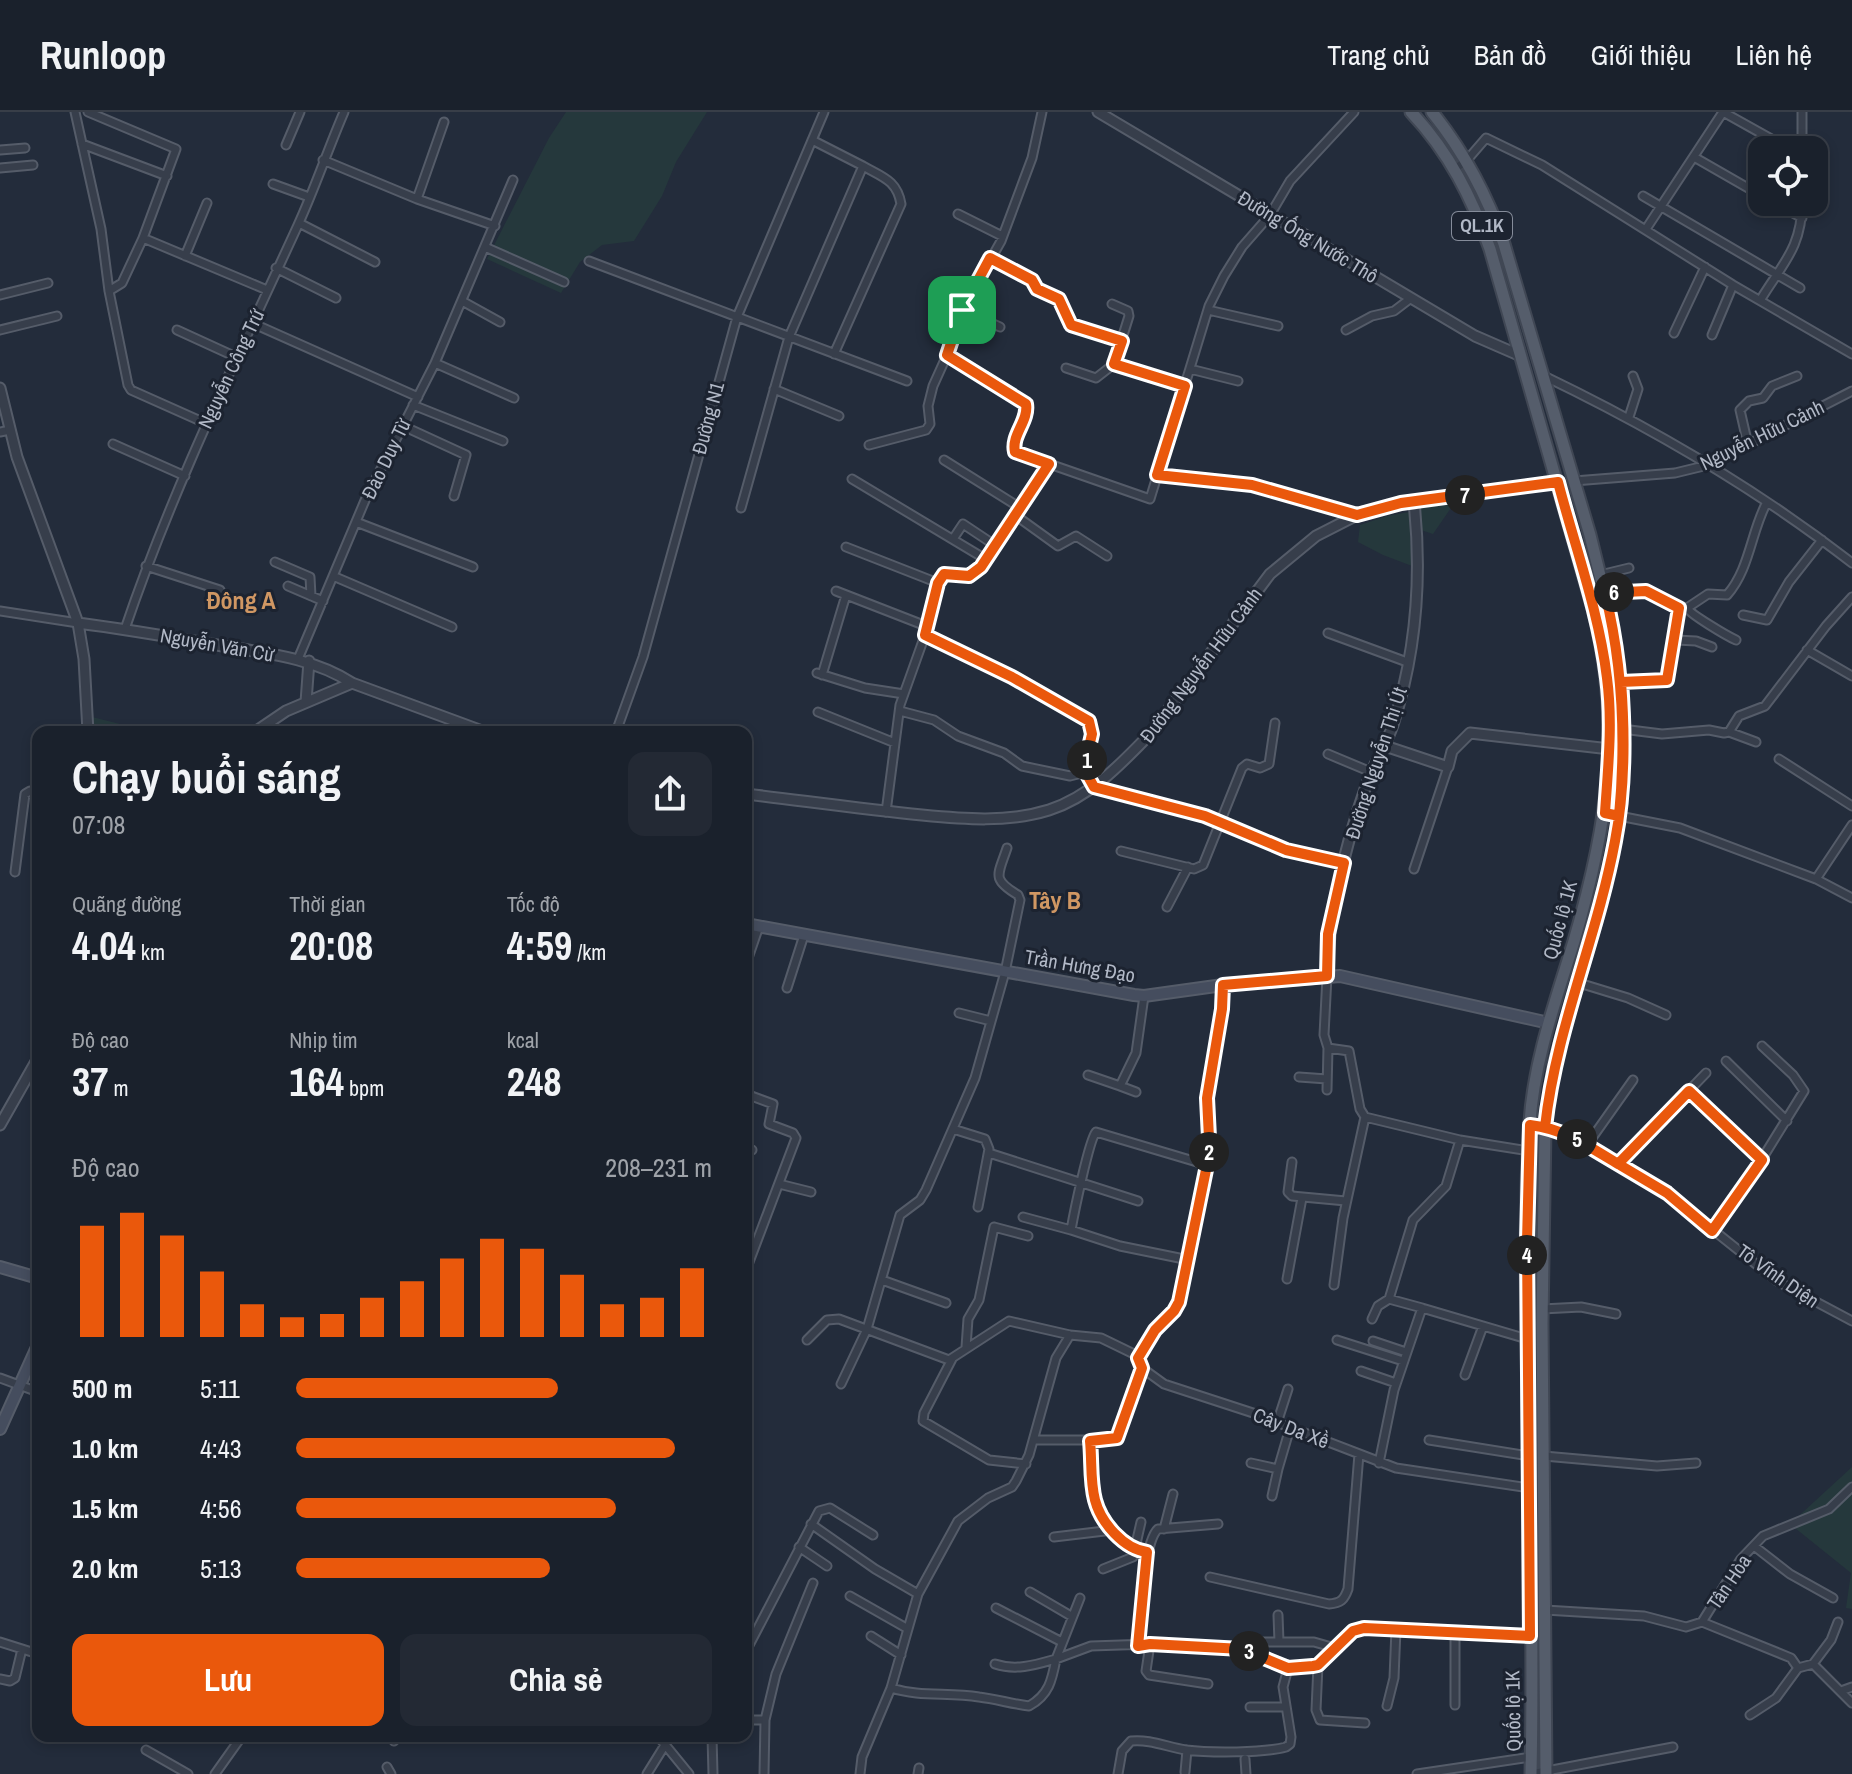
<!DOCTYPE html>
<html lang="vi">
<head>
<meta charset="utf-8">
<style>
	body { margin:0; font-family:"Archivo Narrow",sans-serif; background:#232934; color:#f1f3f6; height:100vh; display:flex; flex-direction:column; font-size:30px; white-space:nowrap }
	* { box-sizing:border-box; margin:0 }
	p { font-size:26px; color:#9fa3a9 }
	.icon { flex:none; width:44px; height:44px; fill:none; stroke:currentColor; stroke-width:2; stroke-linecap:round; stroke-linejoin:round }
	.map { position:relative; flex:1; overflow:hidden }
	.drawer { position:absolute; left:32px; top:614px; width:720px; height:1016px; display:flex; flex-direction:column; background:#1a212c; border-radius:16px; box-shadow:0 4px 12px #0003,0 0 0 2px #383e48 }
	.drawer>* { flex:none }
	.tools { position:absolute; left:1748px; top:24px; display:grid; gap:16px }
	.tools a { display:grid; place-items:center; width:80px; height:80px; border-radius:16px; background:#1a212c; box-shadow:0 4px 12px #0003,0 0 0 2px #383e48; font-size:40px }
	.pin { position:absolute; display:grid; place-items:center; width:68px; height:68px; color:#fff; margin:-34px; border-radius:16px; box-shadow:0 4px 12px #0006 }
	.km { position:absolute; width:40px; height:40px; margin:-20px; border-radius:50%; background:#222; color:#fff; font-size:22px; line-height:40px; text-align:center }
	.round { display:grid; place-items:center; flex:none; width:84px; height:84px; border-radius:16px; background:#232934 }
	.summary { display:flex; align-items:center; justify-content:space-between; height:136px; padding:0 40px }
	h1 { font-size:44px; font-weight:700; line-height:60px }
	.metrics { display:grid; grid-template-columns:repeat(3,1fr); gap:12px; height:136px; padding:8px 40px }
	.metrics div { display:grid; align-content:center }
	.metrics b { font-size:40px; font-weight:700 }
	.metrics small { font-size:22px; font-weight:400 }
	.metrics p { font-size:22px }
	.chart { height:224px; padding:16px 40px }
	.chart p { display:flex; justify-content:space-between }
	.chart svg { width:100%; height:144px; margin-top:8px; stroke:#ea580c; stroke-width:6 }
	.primary-button { display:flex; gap:16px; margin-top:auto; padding:16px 40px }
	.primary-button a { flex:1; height:92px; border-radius:16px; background:#ea580c; color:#fff; font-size:32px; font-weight:700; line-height:92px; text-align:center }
	.primary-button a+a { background:#232934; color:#f1f3f6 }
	ul { padding:0 40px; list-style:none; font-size:26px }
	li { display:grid; grid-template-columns:128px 96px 1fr; align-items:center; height:60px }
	li i { height:20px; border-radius:10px; background:#ea580c }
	header { display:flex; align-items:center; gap:48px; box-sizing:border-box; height:112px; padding:0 40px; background:#1a212c; border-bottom:2px solid #383e48 }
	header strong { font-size:38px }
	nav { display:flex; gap:44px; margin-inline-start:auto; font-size:28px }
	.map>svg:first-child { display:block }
	.green { fill:#25383c }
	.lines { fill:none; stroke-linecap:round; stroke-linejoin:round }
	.minor-casing { stroke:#555c69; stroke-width:11 }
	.tertiary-casing { stroke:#555c69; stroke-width:13 }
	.secondary-casing { stroke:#555c69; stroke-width:14 }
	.primary-casing { stroke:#404754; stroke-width:15 }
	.minor { stroke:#373e4b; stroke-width:7 }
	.tertiary { stroke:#373e4b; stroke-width:9 }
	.secondary { stroke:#454d5e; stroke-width:10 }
	.primary { stroke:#555d6b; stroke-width:11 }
	.route-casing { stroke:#fff; stroke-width:16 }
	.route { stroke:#ea580c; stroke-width:10 }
	.labels { text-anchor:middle; stroke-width:6; stroke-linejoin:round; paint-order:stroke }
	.shield { fill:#1c2330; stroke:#858c9a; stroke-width:2 }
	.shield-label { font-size:18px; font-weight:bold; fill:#b2b9c7 }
	.street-label { font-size:20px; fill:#b2b9c7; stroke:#1c2330 }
	.quarter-label { font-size:24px; font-weight:bold; fill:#d09763; stroke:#1c2330 }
</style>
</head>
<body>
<header>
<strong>Runloop</strong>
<nav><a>Trang chủ</a><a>Bản đồ</a><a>Giới thiệu</a><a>Liên hệ</a></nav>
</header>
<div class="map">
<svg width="1852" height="1662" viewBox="0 0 1852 1662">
	<rect width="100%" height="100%" fill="#232c3b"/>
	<path class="green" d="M566 0H707L676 50 662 84 634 129 602 133 580 150 561 181 487 147 549 26Z
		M1453 393 1433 422 1421 418 1420 394Z
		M1409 400 1412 454 1383 443 1358 430 1360 413 1387 404Z
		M92 605 152 620H84Z
		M1852 1355V1497L1846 1496 1851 1461 1790 1412Z"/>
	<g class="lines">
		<g class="minor-casing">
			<path id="minor" d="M75 0 101 117 109 179 128 273 131 278 205 311
				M88 0 176 37 143 126 122 171 109 179
				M82 32 167 64
				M286 33 300 0
				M0 38 25 36
				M1802 38V0
				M1694 45 1762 84
				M323 48 417 87 495 114
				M0 56 33 53
				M1455 57 1467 48 1486 26 1542 53 1733 173 1852 242
				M273 72 309 85
				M1643 84 1800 176
				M417 87 444 10
				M1773 90 1802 106
				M958 102 1002 124
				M299 111 375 150
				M1646 117 1723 0 1791 38
				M143 126 267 178
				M485 135 564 170
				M185 144 207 91
				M990 146 1032 168 1037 177 1061 189 1071 213 1122 229
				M589 149 907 269
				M276 156 336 186
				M0 183 48 171
				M1761 187C1783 151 1802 135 1802 90
				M462 189 500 210
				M962 198 1000 215
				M1208 198 1278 214
				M252 211 418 285
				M0 218 57 204
				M177 218 236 245
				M1346 218 1372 204 1394 199 1411 186
				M1674 221 1705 155
				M1712 223 1733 173
				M834 242 901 92C897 68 882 65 863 54
				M947 243 1026 292C1029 309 1012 323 1015 340L1150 387 1209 194 1224 164 1242 135 1270 103 1290 69 1354 0
				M435 251 514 286
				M1114 252 1185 274
				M1066 256 1096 266 1114 252 1129 204 1128 199 1112 192
				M1190 257 1238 269
				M1544 264C1652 316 1757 377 1852 451
				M774 277 839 304
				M413 293 503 329
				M1629 305 1638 277 1633 264
				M403 314 466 343 454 384
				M0 320 10 318
				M113 332 185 364
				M869 333 926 318 930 312 928 294 933 274 947 243 960 202 1001 129 1032 46 1042 0
				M1748 333 1740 298 1749 289 1763 286 1772 274 1797 264
				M944 348 1019 395
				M1157 363 1252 373 1357 403
				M852 367 987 448
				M1574 369 1675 361 1708 353 1852 279
				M741 396 789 225 863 54 812 28
				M1015 403 1058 434 1076 424 1107 444
				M356 410 473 455
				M953 427 963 412 996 434
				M846 435 938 471
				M275 450 310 465 311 484
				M146 454 220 478
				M1600 463 1629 456
				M333 464 452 515
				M288 474 323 489
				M836 479 926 514
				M1605 481 1646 479 1672 493 1687 496 1708 482 1727 483C1750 457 1751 419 1767 390
				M1687 496C1690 502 1727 524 1736 528
				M0 499 78 511
				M1743 503 1767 508 1789 470 1822 428
				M125 517C172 378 237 246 298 113 315 76 328 37 344 0
				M1328 521 1407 550
				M925 523 1012 565 1089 609 1092 622 1084 657 1094 675 1205 704 1286 738 1344 750
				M1676 528 1696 529 1712 535
				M1807 538 1852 564
				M298 547 366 386 435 251 513 68
				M817 561 865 576 904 582
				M822 563 846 483
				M1621 570 1667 568 1679 496
				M900 599 934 608 958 624 1004 641 1022 654 1070 664 1078 662 1084 657
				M818 600 895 631
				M1622 617 1662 622 1709 618 1724 621 1729 620 1756 630
				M616 620 643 545 737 205 824 0
				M1729 620 1739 604 1765 594 1826 514 1852 485
				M1328 642 1371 660
				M1779 647 1852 694
				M886 700 900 593 925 523 938 471 947 461 969 464 981 455 1049 352
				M1619 704 1680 716 1816 767 1852 713
				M1121 739 1194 757 1203 753 1242 656 1247 652 1260 656 1269 652 1275 611
				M1414 757 1448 655
				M15 760 25 682 30 679H38
				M1816 767 1852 786
				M1167 795 1188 755
				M746 852 759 814
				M1327 864 1324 923 1328 936 1349 939 1360 997 1365 1005 1460 1028 1529 1039
				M1579 871 1628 886 1666 903
				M787 876 804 823
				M959 901 991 909
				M1726 949 1787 1009
				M1088 963 1120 974 1136 941 1144 884
				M1299 965 1327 967
				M1120 974 1136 980
				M1327 978 1328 936
				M1689 979 1762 1048
				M746 982 773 992 769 1012 793 1021 796 1026 746 1158
				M1545 1015 1571 1024 1667 1081 1777 1169 1852 1209
				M953 1017 985 1027 989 1037 978 1095
				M1587 1033 1633 968
				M746 1037 752 1038
				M989 1041 1138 1089
				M1292 1050 1288 1080 1292 1084 1346 1089
				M1618 1052 1706 961
				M779 1072 811 1080
				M1023 1105 1071 1118
				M1712 1119 1749 1068 1804 979 1793 963 1762 934
				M1189 1148 1120 1134 1071 1118C1074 1101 1089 1028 1096 1020L1207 1053
				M1287 1167 1302 1086
				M882 1168 946 1191
				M1334 1173 1343 1106 1365 1005
				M1389 1187 1413 1108 1446 1074 1460 1028
				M1542 1197 1581 1195 1616 1202
				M1372 1207 1378 1194 1389 1187 1422 1196
				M807 1228 827 1208 839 1207 949 1248 1009 1209 1070 1223 1101 1226 1136 1243 1142 1256 1164 1272 1253 1301 1396 1356 1529 1376
				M1337 1228 1403 1249
				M1373 1229 1406 1240
				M966 1235 968 1207 979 1188 994 1115 1028 1124
				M1138 1246 1155 1218 1174 1199 1189 1148 1209 1038 1207 986 1222 897 1223 873
				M952 1247 924 1301 923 1309 989 1348 1026 1352
				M1361 1259 1396 1271
				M1465 1263 1483 1214
				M0 1266 38 1280
				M841 1272 867 1217 900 1103 920 1088 926 1078 975 966 1005 860 1020 788 1018 783C991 767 998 763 1007 736
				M1277 1311 1288 1277
				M1034 1328H1115L1142 1256
				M1429 1328 1529 1344
				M1090 1329 1095 1389 1113 1418
				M1544 1344 1657 1354 1696 1351
				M1251 1351 1278 1357 1290 1316
				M1379 1351 1394 1278 1422 1196 1527 1227
				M1272 1384 1278 1357
				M811 1412 875 1457 918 1482
				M1164 1417 1173 1382
				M1054 1425 1113 1418 1131 1437 1147 1440
				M1754 1434 1790 1462 1833 1486
				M799 1435 827 1454
				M1103 1457 1133 1445 1141 1410
				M1210 1465 1329 1492C1341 1491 1344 1488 1348 1477L1359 1342
				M1030 1480 1071 1504
				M850 1484 908 1517
				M996 1496 1062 1530
				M1545 1498 1644 1504 1686 1515 1702 1510 1741 1447 1763 1424 1829 1397 1852 1375
				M1278 1503 1279 1530
				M1702 1510 1791 1546 1798 1556
				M871 1524 901 1543
				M0 1530 38 1542
				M1251 1530H1314L1335 1536
				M1150 1532 1146 1559 1149 1563 1208 1572
				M1138 1534C1140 1510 1143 1430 1158 1417L1218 1412
				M746 1539 819 1399 830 1396 873 1423
				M995 1552C1016 1559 1035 1553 1056 1547L1080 1486
				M1813 1552 1852 1591
				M1318 1553 1316 1598 1320 1608 1365 1611
				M0 1567 10 1569 15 1566 22 1537
				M891 1576C920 1585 948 1580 979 1585 996 1587 1012 1592 1029 1594 1049 1583 1052 1568 1056 1547L1091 1534 1150 1532 1242 1537 1288 1556 1313 1554 1318 1553 1353 1519 1364 1516 1530 1524
				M1841 1579 1852 1575
				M1455 1593V1520
				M1387 1594 1394 1566 1396 1517
				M1250 1595H1285
				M1750 1603 1776 1586 1798 1556 1813 1552 1831 1528 1838 1510
				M746 1608H765
				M390 1624 394 1629
				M658 1624 689 1662
				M712 1624 713 1662
				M146 1638 188 1662
				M1245 1647 1246 1662
				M387 1655 391 1662
				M1185 1660 1187 1638
				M215 1662 242 1624
				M647 1662 665 1633
				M764 1662 765 1608 776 1562 813 1471
				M860 1662 862 1645 891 1576 918 1482 958 1409 988 1386 1012 1375 1016 1369 1029 1343 1056 1246 1070 1223
				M918 1662 919 1656
				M1118 1662 1122 1639 1131 1629C1150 1627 1167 1635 1186 1638 1210 1641 1264 1641 1286 1635L1290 1632 1291 1625 1283 1575 1288 1556
				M1417 1662 1531 1645
				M1531 1662 1673 1635"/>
		</g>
		<g class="tertiary-casing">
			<path id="tertiary" d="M1098 0 1475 224 1521 244
				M0 276 17 345 78 511 84 547 88 620
				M78 511C125 517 171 525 217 533 264 541 312 545 352 571
				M306 590 309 549
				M255 620 286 599 352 571 485 620
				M1385 634 1448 655 1452 639 1470 621 1610 637
				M746 682C805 689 863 697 922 703 964 707 1007 711 1049 698 1090 685 1121 652 1150 622L1270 462 1316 424 1363 400 1401 391 1558 370
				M1327 864C1329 800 1345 734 1366 674 1373 652 1386 634 1393 613 1416 541 1422 465 1414 390
				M0 1013 38 946"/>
		</g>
		<g class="secondary-casing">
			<path id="secondary" d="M746 812 1134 883 1144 884 1223 873 1340 864 1549 911
				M0 1155 38 1166
				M0 1317 38 1233"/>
		</g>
		<g class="primary-casing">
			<path id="primary" d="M1411 0C1449 40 1472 86 1490 137L1593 497C1623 616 1608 713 1574 829 1556 888 1534 948 1530 1010 1525 1084 1526 1159 1527 1234 1529 1376 1534 1519 1531 1662
				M1432 0C1465 41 1487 83 1504 132L1590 423 1609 500 1622 577 1621 681 1615 729 1597 806 1554 952 1545 1015 1542 1211 1546 1662"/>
		</g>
		<use href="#minor" class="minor"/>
		<use href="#tertiary" class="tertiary"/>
		<use href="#secondary" class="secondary"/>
		<use href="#primary" class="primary"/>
	</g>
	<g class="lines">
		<g class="route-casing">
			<path id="route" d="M962 198 947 243 1026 292C1029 309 1011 323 1015 340L1049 352 981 455 969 464 944 462 938 471 925 523 1012 565 1089 609 1092 622 1084 657 1094 675 1205 704 1286 738 1344 751 1328 822 1327 864 1223 873 1222 897 1207 986 1209 1026 1207 1053 1179 1190 1174 1199 1155 1218 1138 1246 1142 1256 1117 1326 1090 1329C1092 1348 1090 1369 1095 1388 1101 1411 1124 1437 1147 1440L1138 1534 1150 1532 1242 1537 1288 1556 1313 1554 1318 1553 1353 1519 1364 1516 1530 1524 1527 1129 1530 1013C1564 1017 1589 1034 1618 1052L1689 979 1762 1048 1712 1119 1667 1081 1571 1024 1545 1015C1556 916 1597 826 1615 729 1625 678 1625 621 1621 570L1667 568 1679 496 1646 479 1605 481C1623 554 1626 629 1619 704L1605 701C1608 656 1613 611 1607 566 1599 500 1575 435 1558 370L1401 391 1357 403 1252 373 1157 363 1185 274 1114 252 1122 229 1071 213 1059 187 1037 177 1032 168 990 146 962 198"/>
		</g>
		<use href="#route" class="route"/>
	</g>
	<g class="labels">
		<rect class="shield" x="1452" y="100" width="60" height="28" rx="6"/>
		<g class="shield-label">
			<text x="1482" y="120">QL.1K</text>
		</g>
		<g class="street-label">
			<text transform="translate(1308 125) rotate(31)" y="7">Đường Ống Nước Thô</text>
			<text transform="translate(231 257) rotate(-65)" y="7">Nguyễn Công Trứ</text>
			<text transform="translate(708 306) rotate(-75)" y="7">Đường N1</text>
			<text transform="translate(1762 323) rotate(-26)" y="7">Nguyễn Hữu Cảnh</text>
			<text transform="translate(386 347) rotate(-64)" y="7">Đào Duy Từ</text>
			<text transform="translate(217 533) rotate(10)" y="7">Nguyễn Văn Cừ</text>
			<text transform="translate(1201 553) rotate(-53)" y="7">Đường Nguyễn Hữu Cảnh</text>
			<text transform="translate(1376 651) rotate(-72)" y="7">Đường Nguyễn Thị Út</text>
			<text transform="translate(1560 808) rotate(-75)" y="7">Quốc lộ 1K</text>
			<text transform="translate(1080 854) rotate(10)" y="7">Trần Hưng Đạo</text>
			<text transform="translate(1778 1164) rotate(35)" y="7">Tô Vĩnh Diện</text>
			<text transform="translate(1291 1316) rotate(21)" y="7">Cây Da Xề</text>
			<text transform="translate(1729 1470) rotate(-56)" y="7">Tân Hòa</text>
			<text transform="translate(1513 1599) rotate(-91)" y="7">Quốc lộ 1K</text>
		</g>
		<g class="quarter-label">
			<text x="241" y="497">Đông A</text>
			<text x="1055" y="797">Tây B</text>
		</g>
	</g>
</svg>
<div class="tools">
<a><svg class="icon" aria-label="locate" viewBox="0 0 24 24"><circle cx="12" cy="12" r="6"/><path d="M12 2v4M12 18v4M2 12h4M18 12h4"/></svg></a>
</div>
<div class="pin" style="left:962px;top:198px;background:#1e9e55"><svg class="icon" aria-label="arrive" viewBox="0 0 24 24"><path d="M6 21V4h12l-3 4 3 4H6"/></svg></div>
<b class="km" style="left:1087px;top:648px">1</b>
<b class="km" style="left:1209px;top:1040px">2</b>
<b class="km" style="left:1249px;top:1539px">3</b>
<b class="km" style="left:1527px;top:1143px">4</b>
<b class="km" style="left:1577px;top:1027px">5</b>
<b class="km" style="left:1614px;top:480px">6</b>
<b class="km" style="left:1465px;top:383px">7</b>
<section class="drawer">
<div class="summary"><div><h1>Chạy buổi sáng</h1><p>07:08</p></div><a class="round"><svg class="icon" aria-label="share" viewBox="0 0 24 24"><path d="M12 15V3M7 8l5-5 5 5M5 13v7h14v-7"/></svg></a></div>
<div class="metrics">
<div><p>Quãng đường</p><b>4.04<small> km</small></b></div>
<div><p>Thời gian</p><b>20:08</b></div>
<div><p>Tốc độ</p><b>4:59<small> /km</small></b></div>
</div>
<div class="metrics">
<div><p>Độ cao</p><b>37<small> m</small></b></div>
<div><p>Nhịp tim</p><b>164<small> bpm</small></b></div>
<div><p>kcal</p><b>248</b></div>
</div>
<div class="chart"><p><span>Độ cao</span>208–231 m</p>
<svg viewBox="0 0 160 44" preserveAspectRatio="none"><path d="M5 44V10M15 44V6M25 44V13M35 44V24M45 44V34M55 44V38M65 44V37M75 44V32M85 44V27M95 44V20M105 44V14M115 44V17M125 44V25M135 44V34M145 44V32M155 44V23"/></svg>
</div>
<ul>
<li><b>500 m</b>5:11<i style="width:63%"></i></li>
<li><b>1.0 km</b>4:43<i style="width:91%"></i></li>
<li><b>1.5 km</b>4:56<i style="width:77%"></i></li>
<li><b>2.0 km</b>5:13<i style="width:61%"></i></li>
</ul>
<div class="primary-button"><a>Lưu</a><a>Chia sẻ</a></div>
</section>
</div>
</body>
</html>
